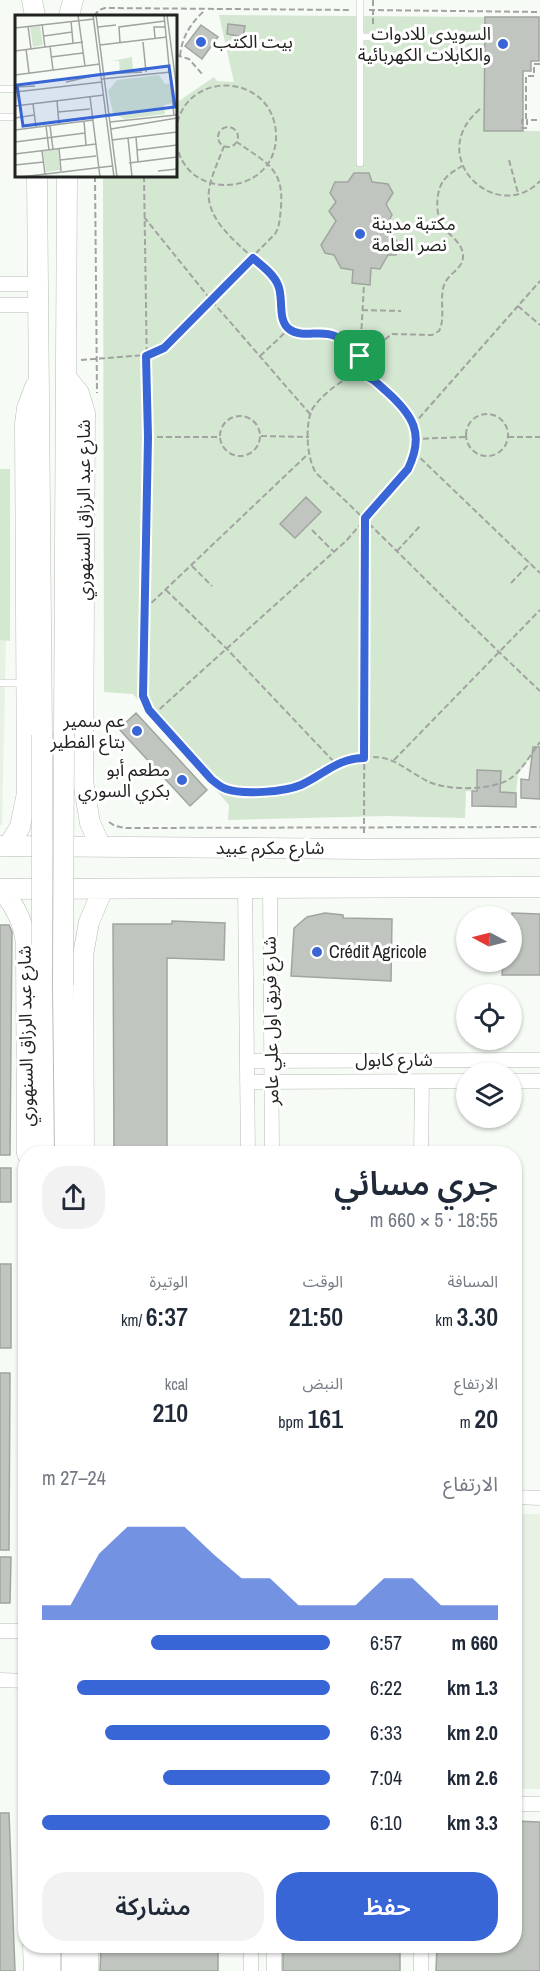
<!DOCTYPE html>
<html lang="ar">
<head>
<meta charset="utf-8">
<style>
	body { margin:0; font-family:"Archivo Narrow","Noto Sans Arabic",sans-serif; background:#f2f2f3; color:#1f2937; direction:rtl; height:100vh; display:flex; flex-direction:column; font-size:22px; white-space:nowrap }
	* { box-sizing:border-box; margin:0 }
	p { font-size:20px; color:#747a83 }
	.icon { flex:none; width:33px; height:33px; fill:none; stroke:currentColor; stroke-width:2; stroke-linecap:round; stroke-linejoin:round }
	.map { position:relative; flex:1; overflow:hidden; direction:ltr }
	.details { position:absolute; left:18px; top:1146px; width:504px; height:807px; display:flex; flex-direction:column; background:#fff; border-radius:24px; box-shadow:0 2px 4px #0004; direction:rtl }
	.details>* { flex:none }
	.needle { width:39px; rotate:277deg }
	.tools { position:absolute; left:456px; top:906px; display:grid; gap:12px }
	.tools a { display:grid; place-items:center; width:66px; height:66px; border-radius:50%; background:#fff; box-shadow:0 2px 4px #0004; font-size:30px }
	.pin { position:absolute; display:grid; place-items:center; width:51px; height:51px; color:#fff; margin:-26px; border-radius:12px; box-shadow:0 3px 9px #0006 }
	.round { display:grid; place-items:center; flex:none; width:63px; height:63px; border-radius:24px; background:#f2f2f3 }
	.summary { display:flex; align-items:center; justify-content:space-between; height:102px; padding:0 24px }
	h1 { font-size:33px; font-weight:600; line-height:45px }
	.figures { display:grid; grid-template-columns:repeat(3,1fr); gap:9px; height:102px; padding:6px 24px }
	.figures div { display:grid; align-content:center }
	.figures b { font-size:26px; font-weight:600 }
	.figures small { font-size:16px; font-weight:400 }
	.figures p { font-size:16px }
	.chart { height:168px; padding:12px 24px }
	.chart p { display:flex; justify-content:space-between }
	.chart svg { width:100%; height:108px; margin-top:6px; fill:#3966d6; opacity:.7 }
	.action { display:flex; gap:12px; margin-top:auto; padding:12px 24px }
	.action a { flex:1; height:69px; border-radius:24px; background:#3966d6; color:#fff; font-size:24px; font-weight:600; line-height:69px; text-align:center }
	.action a+a { background:#f2f2f3; color:#1f2937 }
	ul { padding:0 24px; list-style:none; font-size:20px }
	li { display:grid; grid-template-columns:96px 72px 1fr; align-items:center; height:45px }
	li i { height:15px; border-radius:8px; background:#3966d6 }
	.map>svg:first-child { display:block }
	.built { fill:#e7f2e5 }
	.green { fill:#d4e7d1 }
	.building { fill:#c0c5bf; stroke:#a1a5a0; stroke-width:1.5 }
	.lines { fill:none; stroke-linecap:round; stroke-linejoin:round }
	.lane-casing { stroke:#b7bcb6; stroke-width:8 }
	.street-casing { stroke:#b7bcb6; stroke-width:15 }
	.secondary-casing { stroke:#b7bcb6; stroke-width:21 }
	.path { stroke:#a1a4a0; stroke-width:2; stroke-dasharray:6 3; stroke-linecap:butt }
	.lane { stroke:#fff; stroke-width:7 }
	.street { stroke:#fff; stroke-width:14 }
	.secondary { stroke:#fff; stroke-width:20 }
	.secondary-bridge-casing { stroke:#b7bcb6; stroke-width:21; stroke-linecap:butt }
	.secondary-bridge { stroke:#fff; stroke-width:20 }
	.route-casing { stroke:#fff; stroke-width:12 }
	.route { stroke:#3966d6; stroke-width:8 }
	.poi-dot { fill:#3966d6; stroke:#fff; stroke-width:2 }
	.labels { text-anchor:middle; stroke-width:6; stroke-linejoin:round; paint-order:stroke }
	.poi-label { font-size:18px; fill:#222321; stroke:#fff; text-anchor:end }
	.street-label { font-size:18px; fill:#222321; stroke:#fff }
	.inset-road { fill:none; stroke:#a1a5a0; stroke-width:1.5 }
	.view { fill:#3966d6; fill-opacity:0.15; stroke:#3966d6; stroke-width:3 }
	.inset-edge { fill:none; stroke:#222321; stroke-width:3 }
</style>
</head>
<body>
<div class="map">
<svg width="540" height="1971" viewBox="0 0 540 1971">
	<rect width="100%" height="100%" fill="#f6fbf5"/>
	<path class="built" d="M0 640H6L2 825H0Z
		M515 1514H540V1789H515Z"/>
	<path class="green" d="M219 15 485 17 484 131H540V745L518 774 516 793 466 791 465 818 386 816 228 820 229 805 133 694 104 692 103 176H176V103L214 77 217 81 234 82Z
		M0 469H10V641L0 640Z"/>
	<path class="building" d="M485 17H539V61H531V71H523V131H484Z
		M228 24 245 26 243 37 227 34Z
		M201 25 218 37 202 59 185 46Z
		M354 173H369L372 182 388 184 393 193 386 204 392 215 387 224 400 247 396 255H388L380 269 371 268 370 285 352 283 353 270 341 268 334 255 325 253 321 245 336 221 329 211 336 202 330 193 335 182H348Z
		M306 497 321 512 295 538 280 524Z
		M136 713 207 790 190 806 119 729Z
		M533 747H540V799L521 798V779L529 780Z
		M477 770 501 771 500 792 516 793V807L472 806V791H477Z
		M325 913 343 915V918L392 919 391 981 291 976 294 928 307 917Z
		M512 913 540 914V975H502L503 962H512Z
		M172 921 225 923 224 960 167 958V1154L114 1153 113 924H172Z
		M0 925H9L12 932 10 1155H0Z
		M0 1168H11V1202H0Z
		M0 1264H11V1348H0Z
		M0 1373H10L9 1550H0Z
		M0 1557H11L10 1603H0Z
		M0 1813H9L15 1971H0Z
		M514 1821 540 1822V1971H436L437 1946H514Z
		M283 1946H400V1971H283Z
		M101 1947 218 1949V1971H100Z"/>
	<g class="lines">
		<g class="lane-casing">
			<path id="lane" d="M360 0V163
				M360 37H422
				M0 89H16
				M0 117H16
				M0 683H24"/>
		</g>
		<g class="street-casing">
			<path id="street" d="M0 284H39
				M0 305H39
				M245 888 248 1154
				M270 888 272 1154
				M247 1061 540 1060
				M512 1081H540
				M247 1082 466 1081
				M421 1154 422 1082
				M514 1497 540 1498
				M0 1631H26
				M0 1680 26 1681
				M514 1804H540
				M251 1946V1971
				M274 1946V1971
				M421 1946V1971"/>
		</g>
		<g class="secondary-casing">
			<path id="secondary" d="M32 0 35 16
				M69 16 73 0
				M37 176 42 735
				M66 377 79 393 85 413 83 781 90 823 101 847
				M64 733 67 176
				M0 846 364 849 540 848
				M8 846 20 827 27 793 25 424 27 408 35 387
				M0 889 540 887
				M1 889C15 906 24 922 26 945L27 1154
				M63 985 65 1154
				M42 987 44 1154
				M84 1154 83 955 89 922 103 889
				M33 1946 34 1971
				M50 1946V1971
				M72 1946V1971
				M88 1971V1946"/>
		</g>
		<path class="path" d="M373 0V27
			M369 10 540 12
			M94 16 99 10 105 8 351 10
			M176 55 189 59 203 75
			M180 56C182 36 191 23 205 10
			M540 64H534V76H526V120H522V128H527V120H540
			M480 109C423 157 497 226 540 181
			M218 137a10 10 0 1 1 20 0a10 10 0 1 1-20 0Z
			M176 131C182 69 272 71 276 133 279 197 183 205 176 140
			M224 146C219 160 211 176 209 190 204 227 257 256 277 281L280 288 283 321C295 344 322 325 338 338 347 346 351 357 364 355L392 334 432 335 439 331C446 317 439 300 444 285 448 273 464 269 463 255 462 243 451 236 444 229 435 217 435 191 444 180 448 174 456 170 462 166
			M509 160 518 193
			M95 176 97 393
			M144 176 148 437 142 684 145 703 149 710 211 779C216 783 220 786 226 789 243 795 286 792 302 784 320 775 336 760 355 758 393 753 397 765 427 781 446 791 493 791 511 778 523 769 531 754 540 742
			M144 217 211 300 310 414
			M518 306 540 325
			M362 310 401 311
			M260 356 289 329
			M81 360 146 355 159 351 275 234C280 226 280 217 281 207 284 168 266 163 237 142
			M359 374 364 284
			M466 435a21 21 0 1 1 42 0a21 21 0 1 1-42 0Z
			M220 436a20 20 0 1 1 40 0a20 20 0 1 1-40 0Z
			M413 425 540 281
			M261 436 309 437
			M148 437H220
			M508 437H540
			M414 439 465 437
			M414 452 540 573
			M312 530 334 552
			M397 551 421 525
			M192 566 212 586
			M511 583 530 563
			M166 590 227 649 336 764
			M145 609 308 454
			M153 715 347 540 408 469C424 434 413 415 386 391 378 384 371 376 359 374 345 376 316 399 311 412 305 428 307 459 316 473 392 544 464 620 540 691
			M394 760 540 610
			M109 822 115 826 126 828 540 827
			M364 833 365 518"/>
		<use href="#lane" class="lane"/>
		<use href="#street" class="street"/>
		<use href="#secondary" class="secondary"/>
		<g class="secondary-bridge-casing">
			<path id="secondary-bridge" d="M63 985 64 733
				M42 987V735"/>
		</g>
		<use href="#secondary-bridge" class="secondary-bridge"/>
	</g>
	<g class="lines">
		<g class="route-casing">
			<path id="route" d="M253 258C261 265 274 274 278 285 284 298 277 320 289 329 302 339 321 329 335 336 345 341 348 353 360 356L359 374C371 376 378 384 386 391 413 415 425 434 408 469L365 518 364 758C338 758 323 775 301 785 284 792 243 795 226 789 220 787 216 783 211 779L149 710 143 696 148 437 146 356 164 348Z"/>
		</g>
		<use href="#route" class="route"/>
	</g>
	<g class="poi-dot">
		<circle cx="201" cy="42" r="6"/>
		<circle cx="503" cy="44" r="6"/>
		<circle cx="360" cy="234" r="6"/>
		<circle cx="137" cy="731" r="6"/>
		<circle cx="182" cy="780" r="6"/>
		<circle cx="317" cy="952" r="6"/>
	</g>
	<g class="labels">
		<g class="poi-label">
			<text x="491" y="40">السويدى للادوات<tspan x="491" dy="21">والكابلات الكهربائية</tspan></text>
			<text x="213" y="48" text-anchor="start">بيت الكتب</text>
			<text x="372" y="230" text-anchor="start">مكتبة مدينة<tspan x="372" dy="21">نصر العامة</tspan></text>
			<text x="125" y="727">عم سمير<tspan x="125" dy="21">بتاع الفطير</tspan></text>
			<text x="170" y="776">مطعم أبو<tspan x="170" dy="21">بكري السوري</tspan></text>
			<text x="329" y="958" text-anchor="start">Crédit Agricole</text>
		</g>
		<g class="street-label">
			<text transform="translate(84 510) rotate(-90)" y="6">شارع عبد الرزاق السنهوري</text>
			<text x="270" y="854">شارع مكرم عبيد</text>
			<text transform="translate(271 1021) rotate(-91)" y="6">شارع فريق اول علي عامر</text>
			<text transform="translate(26 1036) rotate(-91)" y="6">شارع عبد الرزاق السنهوري</text>
			<text x="394" y="1066">شارع كابول</text>
		</g>
	</g>
	<g transform="translate(15 15)">
		<rect width="162" height="162" fill="#f6fbf5"/>
		<path d="M25 11 28 30 18 32 15 12ZM117 42 118 56 105 58 104 46H97ZM144 60 150 69 155 68 158 88 149 90 150 99 109 104 98 98 93 76 102 65ZM43 134 45 155 31 157 28 136Z" fill="#d4e7d1"/>
		<path class="inset-road" d="M63 0 70 51M78 0 99 162M81 0 102 162M149 0 159 101M152 0 162 76M56 6 58 28M27 9 30 32M13 11 16 34M83 12 101 10M0 13 79 4M29 21 57 17M140 23 139 12H150M128 27 131 57M105 28 104 12 150 6M85 30 152 22M35 31 38 55M11 34 14 58M0 36 68 27M36 42 68 38M89 59 127 57M0 60 85 49M126 60 156 57M87 64 126 60M51 67 86 59M0 72 20 71M0 77 87 67M75 82 85 162M42 86 44 109M18 89 21 112M0 91 89 80M43 97 75 94M0 103 19 100M69 106 71 130M95 107 161 100M31 111 34 135M35 111 38 134M96 114 162 103M0 115 78 105M121 122 123 147M113 123 117 162M97 125 162 117M0 127 70 118M44 133 46 156M122 135 162 130M27 136 30 159M0 139 81 129M45 145 81 141M114 148 162 142M0 150 29 147M143 156 162 154M6 162 97 151"/>
		<path class="view" d="M154 51 160 92 8 111 2 70Z"/>
		<rect width="162" height="162" class="inset-edge"/>
	</g>
</svg>
<div class="tools">
<a><svg class="needle" viewBox="-14 -14 28 28"><path d="M0-13l5 13h-10z" fill="#e53935"/><path d="M0 13l5-13h-10z" fill="#747a83"/></svg></a>
<a><svg class="icon" aria-label="locate" viewBox="0 0 24 24"><circle cx="12" cy="12" r="6"/><path d="M12 2v4M12 18v4M2 12h4M18 12h4"/></svg></a>
<a><svg class="icon" aria-label="layers" viewBox="0 0 24 24"><path d="M12 4l9 5-9 5-9-5zM3 14l9 5 9-5"/></svg></a>
</div>
<div class="pin" style="left:360px;top:356px;background:#1e9e55"><svg class="icon" aria-label="arrive" viewBox="0 0 24 24"><path d="M6 21V4h12l-3 4 3 4H6"/></svg></div>
<section class="details">
<div class="summary"><div><h1>جري مسائي</h1><p>18:55 · 5 × 660 m</p></div><a class="round"><svg class="icon" aria-label="share" viewBox="0 0 24 24"><path d="M12 15V3M7 8l5-5 5 5M5 13v7h14v-7"/></svg></a></div>
<div class="figures">
<div><p>المسافة</p><b>3.30<small> km</small></b></div>
<div><p>الوقت</p><b>21:50</b></div>
<div><p>الوتيرة</p><b>6:37<small> /km</small></b></div>
</div>
<div class="figures">
<div><p>الارتفاع</p><b>20<small> m</small></b></div>
<div><p>النبض</p><b>161<small> bpm</small></b></div>
<div><p>kcal</p><b>210</b></div>
</div>
<div class="chart"><p><span>الارتفاع</span>24–27 m</p>
<svg viewBox="0 0 160 44" preserveAspectRatio="none"><path d="M0 44V38L10 38L20 17L30 6L40 6L50 6L60 17L70 27L80 27L90 38L100 38L110 38L120 27L130 27L140 38L150 38L160 38V44z"/></svg>
</div>
<ul>
<li><b>660 m</b>6:57<i style="width:62%"></i></li>
<li><b>1.3 km</b>6:22<i style="width:88%"></i></li>
<li><b>2.0 km</b>6:33<i style="width:78%"></i></li>
<li><b>2.6 km</b>7:04<i style="width:58%"></i></li>
<li><b>3.3 km</b>6:10<i style="width:100%"></i></li>
</ul>
<div class="action"><a>حفظ</a><a>مشاركة</a></div>
</section>
</div>
</body>
</html>
